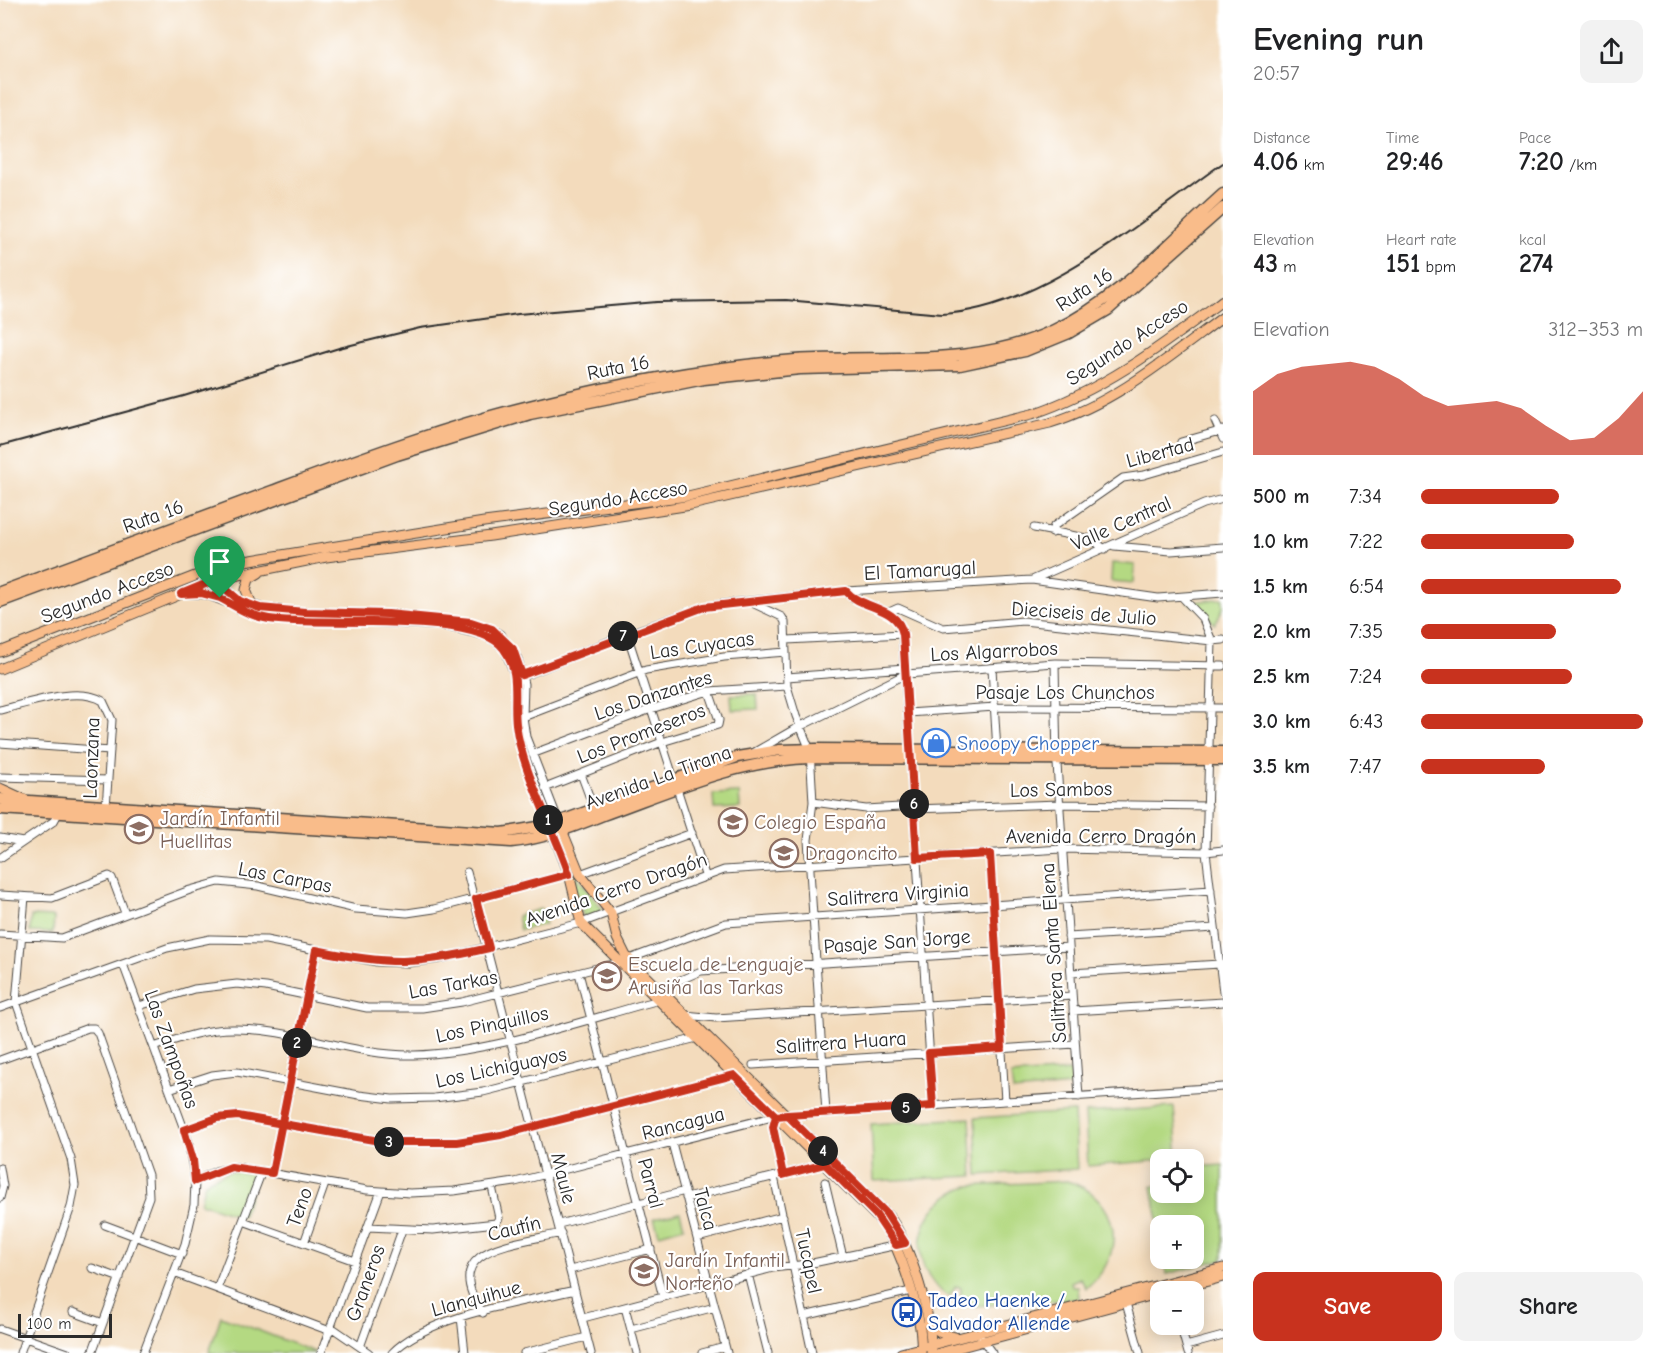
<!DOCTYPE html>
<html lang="en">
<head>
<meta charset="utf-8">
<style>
	body { margin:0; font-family:"Comic Neue",sans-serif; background:#f2f2f2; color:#202124; height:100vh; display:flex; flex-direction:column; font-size:22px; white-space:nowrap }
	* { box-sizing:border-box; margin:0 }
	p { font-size:20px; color:#757577 }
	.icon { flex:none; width:33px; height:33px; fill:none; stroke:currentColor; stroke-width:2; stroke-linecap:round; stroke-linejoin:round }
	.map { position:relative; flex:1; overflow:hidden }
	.drawer { display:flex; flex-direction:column; background:#fff; width:450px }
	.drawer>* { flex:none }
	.tools { position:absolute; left:1150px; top:1149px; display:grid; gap:12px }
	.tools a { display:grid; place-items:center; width:54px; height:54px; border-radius:12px; background:#fff; box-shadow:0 3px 15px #0003; font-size:30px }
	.scale { position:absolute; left:18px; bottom:15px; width:94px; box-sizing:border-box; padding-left:6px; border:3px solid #2b2b2b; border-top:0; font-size:16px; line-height:21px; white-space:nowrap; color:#2b2b2b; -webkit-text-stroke:4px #fff; paint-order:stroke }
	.pin { position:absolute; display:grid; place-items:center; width:51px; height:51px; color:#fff; margin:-62px -26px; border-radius:50% 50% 50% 0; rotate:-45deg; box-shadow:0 0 6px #0007 }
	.pin .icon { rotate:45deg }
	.km { position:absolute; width:30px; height:30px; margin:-15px; border-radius:50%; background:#222; color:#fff; font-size:16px; line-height:30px; text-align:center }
	.round { display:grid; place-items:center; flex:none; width:63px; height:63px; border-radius:12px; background:#f2f2f2 }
	.headline { display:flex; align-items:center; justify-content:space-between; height:102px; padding:0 30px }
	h1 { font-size:33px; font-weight:800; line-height:45px }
	.metrics { display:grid; grid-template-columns:repeat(3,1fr); gap:9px; height:102px; padding:6px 30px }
	.metrics div { display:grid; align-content:center }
	.metrics b { font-size:26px; font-weight:800 }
	.metrics small { font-size:16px; font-weight:400 }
	.metrics p { font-size:16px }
	.chart { height:168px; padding:12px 30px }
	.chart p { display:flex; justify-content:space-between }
	.chart svg { width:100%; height:108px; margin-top:6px; fill:#c8321e; opacity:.7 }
	.cta { display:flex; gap:12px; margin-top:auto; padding:12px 30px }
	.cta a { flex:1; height:69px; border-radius:12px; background:#c8321e; color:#fff; font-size:24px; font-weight:800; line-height:69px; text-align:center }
	.cta a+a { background:#f2f2f2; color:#202124 }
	ul { padding:0 30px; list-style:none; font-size:20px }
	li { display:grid; grid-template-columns:96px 72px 1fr; align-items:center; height:45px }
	li i { height:15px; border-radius:8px; background:#c8321e }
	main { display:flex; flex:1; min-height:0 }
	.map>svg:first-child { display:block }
	.green { fill:#b4d982; stroke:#708256; stroke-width:1.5 }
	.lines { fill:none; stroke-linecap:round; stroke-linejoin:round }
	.minor-casing { stroke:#494541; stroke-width:9 }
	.major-casing { stroke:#494541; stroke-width:11 }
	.highway-casing { stroke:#494541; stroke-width:13 }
	.minor { stroke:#fff; stroke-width:7 }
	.major { stroke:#f9bc8a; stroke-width:9 }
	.highway { stroke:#f9bc8a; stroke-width:10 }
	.rail { stroke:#2b2b2b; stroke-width:2 }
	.route-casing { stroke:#fff; stroke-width:12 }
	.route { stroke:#c8321e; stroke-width:8 }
	.labels { text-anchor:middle; stroke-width:4.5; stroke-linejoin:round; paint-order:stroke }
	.street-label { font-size:20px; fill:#2b2b2b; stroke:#fff }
	.shop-label { font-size:20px; fill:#366cbe; stroke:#fff; text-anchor:start }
	.education-label { font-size:20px; fill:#785e54; stroke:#fff; text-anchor:start }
	.transit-label { font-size:20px; fill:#164399; stroke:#fff; text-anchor:start }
</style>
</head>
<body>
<main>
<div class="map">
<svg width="1223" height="1353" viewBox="0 0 1223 1353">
	<rect width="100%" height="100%" fill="#fff"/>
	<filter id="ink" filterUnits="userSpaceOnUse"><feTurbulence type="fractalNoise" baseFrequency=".0167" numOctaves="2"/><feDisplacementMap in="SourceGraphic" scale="12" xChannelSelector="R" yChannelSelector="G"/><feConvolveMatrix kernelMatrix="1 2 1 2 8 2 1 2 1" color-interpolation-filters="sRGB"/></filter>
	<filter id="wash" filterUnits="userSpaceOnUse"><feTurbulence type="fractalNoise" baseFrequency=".008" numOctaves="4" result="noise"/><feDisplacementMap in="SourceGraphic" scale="24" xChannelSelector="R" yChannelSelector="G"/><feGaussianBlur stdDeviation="1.35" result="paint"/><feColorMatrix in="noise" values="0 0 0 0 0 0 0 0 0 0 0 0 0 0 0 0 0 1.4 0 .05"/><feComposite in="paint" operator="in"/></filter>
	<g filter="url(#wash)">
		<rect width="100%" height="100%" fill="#f3dbbc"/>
		<path class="green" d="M1112 563 1135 565 1134 583 1111 581Z
			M1223 598V608L1215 624 1199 608 1188 603Z
			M757 694 758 709 732 710 731 695Z
			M739 793 740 808 714 809 713 794Z
			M561 837 575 874 604 911 584 919 558 839Z
			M541 909 545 924 520 930 517 916Z
			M31 916 54 917 53 933 30 932Z
			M1070 1071 1071 1086 1013 1091 1011 1075Z
			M1174 1107 1178 1159 1088 1166 1085 1113Z
			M1074 1112 1077 1169 978 1175 975 1118Z
			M970 1118 973 1176 874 1181 871 1124Z
			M1223 1165V1259L1167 1274 1164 1259 1194 1258V1226H1161V1238L1152 1186H1161V1192H1194V1167Z
			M228 1171 257 1174 242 1217 200 1203 205 1182Z
			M1067 1181C1120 1196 1129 1255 1086 1288L1080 1278 1071 1282 1072 1286H1078L1079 1299 960 1307 961 1288 956 1286 949 1297C902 1266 916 1203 968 1186Z
			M680 1212 684 1227 659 1234 654 1218Z
			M221 1316 317 1353H209Z"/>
	</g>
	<g filter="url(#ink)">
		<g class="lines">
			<g class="minor-casing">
				<path id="minor" d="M1215 421 1223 439
					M1181 442 1223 430
					M1034 528 1091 539 1105 549
					M1052 533 1054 526 1123 478 1144 475 1223 452
					M1114 546 1171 551 1223 547
					M208 571 234 597 260 608 305 612 388 614 456 621 492 629 500 634 518 659 524 684 523 717 526 737 559 822
					M199 575C223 601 237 613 272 619L389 623 444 626 470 632 489 637 504 648 516 679
					M1032 580 1204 504 1223 499
					M846 591C861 609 894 605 902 630L933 1106
					M1183 598 1203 619 1212 641 1206 852 1223 992
					M750 602 782 617 785 622 787 686 796 716 810 750 813 802 808 840 826 1113
					M887 613 898 608 943 628 1023 621 1212 641 1223 640
					M627 634 705 875
					M787 640 903 634
					M1055 663 1057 764 1079 1097
					M992 668 997 751
					M787 677 905 668
					M0 710C26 704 78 685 103 701L112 720 106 808
					M908 713 995 707 1223 708
					M523 717 646 670 724 657 786 652
					M0 743 110 751
					M753 753 793 730 906 674 1055 663 1223 666
					M532 754 651 709 709 691 787 686
					M581 774 594 809
					M0 777 108 780
					M545 788 662 742 718 725 719 720 709 691
					M813 802 866 809 900 807
					M914 809 1060 804 1208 806
					M550 825 518 738 515 710 516 679 627 634 704 607 730 603 846 591 1032 580 1158 598 1223 593
					M0 838 23 842
					M990 854 1005 1101
					M0 858 54 821 60 810
					M467 872 591 1353
					M580 874 692 833
					M0 895 52 898 109 876 112 878 125 913
					M0 934 62 938 190 890 219 882 258 886 356 909 407 913 434 909 569 874
					M1068 937 1215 928
					M123 964 188 1140 195 1181 194 1205 185 1244 143 1353
					M579 973 663 1297
					M1071 973 1220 964
					M660 989 701 971 1069 947
					M139 1006 194 989 237 984 266 987 367 1008H422L462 1002 621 962 726 923 1211 890
					M0 1008 167 948 210 939 266 940 377 962 408 963 440 959 581 923 724 870 1062 849 1206 852 1223 850
					M1073 1011 1223 1002
					M685 1015 716 1018 1072 996
					M154 1047C180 1038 205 1029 233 1029 294 1028 352 1056 414 1055 491 1053 584 1020 659 1000
					M0 1060 88 1028H94L98 1033 148 1175 149 1197 92 1353
					M753 1065 1075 1044
					M169 1089 212 1075 237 1072 359 1095 392 1099 434 1098 483 1092 697 1038
					M776 1116 773 1127 783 1175
					M184 1130 217 1118 238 1116 385 1142H457L501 1135 734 1075
					M672 1143 727 1353
					M0 1168 3 1186 0 1198
					M272 1173 316 950
					M774 1177 812 1353
					M195 1181 216 1171 236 1167 367 1190 410 1193 454 1191 515 1182 776 1116 1223 1087
					M825 1182 843 1257
					M686 1198 825 1164
					M243 1221 355 1261
					M559 1224 685 1191
					M105 1225 182 1254
					M368 1227 433 1230 496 1223 499 1218 492 1187
					M697 1238 783 1216
					M304 1243 325 1184
					M92 1268 120 1278
					M570 1270 651 1249
					M174 1273 330 1331
					M748 1274 768 1353
					M217 1289 262 1171
					M1126 1303 1140 1353
					M625 1307 637 1353
					M73 1312 103 1323
					M483 1313C436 1246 517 1244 561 1233
					M804 1316 911 1291
					M461 1317 465 1353
					M583 1318 773 1268 808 1264 898 1245
					M1180 1324 1188 1353
					M331 1327 369 1353
					M0 1329 68 1353
					M631 1329 715 1307
					M981 1338 992 1353
					M1186 1346 1223 1336
					M360 1347 402 1230
					M20 1353 71 1207 75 1185 71 1159 16 1002 25 897
					M321 1353 381 1191
					M392 1353C428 1315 524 1302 575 1290
					M524 1353 587 1337
					M702 1353 725 1347"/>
			</g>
			<g class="major-casing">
				<path id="major" d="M259 573 249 579 246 590 252 605 260 608
					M189 593 207 594 225 601
					M0 652 208 571 245 561 484 522 688 496 1032 414C1103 391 1164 344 1223 300
					M0 669 215 580 326 557 491 536 691 505 1050 423C1115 403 1169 357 1223 317
					M0 788 24 799
					M560 825 580 874 611 913 617 938 626 956 891 1219C911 1248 933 1318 931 1353
					M551 827 569 874 581 923 883 1223C902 1252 924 1319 921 1353
					M1168 1292 1223 1277
					M928 1323 941 1333 955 1337
					M901 1353 1223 1268
					M939 1353 1161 1293"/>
			</g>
			<g class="highway-casing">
				<path id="highway" d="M0 592C91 558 181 525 272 491 361 458 449 425 541 403 625 382 709 367 795 360 883 354 972 369 1054 330 1121 298 1169 242 1223 194
					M0 602 397 455 530 414 704 379 800 369 960 365 1025 351 1069 333 1108 310 1223 208
					M0 799 502 833 550 825 737 757 780 750 816 749 1223 752
					M0 809 511 842C543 839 573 827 603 815 673 790 735 761 810 758L1223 760"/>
			</g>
			<use href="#minor" class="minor"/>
			<use href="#major" class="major"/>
			<use href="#highway" class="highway"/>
			<path class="rail" d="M0 446 184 396 339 348 420 328 518 314 657 302 786 300 942 314C1042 309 1143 219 1223 163"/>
		</g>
	</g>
	<g class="lines" filter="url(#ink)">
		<g class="route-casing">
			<path id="route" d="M220 598C237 607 249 616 269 619 317 627 477 610 504 649 521 672 513 698 516 724 521 769 554 829 569 874L476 899 489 948C417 965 388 965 316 950 301 1024 287 1099 272 1173L231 1167 195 1181 193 1160 184 1130 217 1118 238 1116 385 1142H457L501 1135 734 1075 776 1116 787 1115 886 1213 905 1243 896 1245 876 1215 825 1164 783 1175 773 1127 776 1116 787 1115 933 1106 929 1053 1002 1048 990 854 917 858 903 634C897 605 862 610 846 591L704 607 522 675 513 649 492 629 471 622 388 614 305 612 260 608 240 601 215 580 181 594 201 593 220 598"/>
		</g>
		<use href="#route" class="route"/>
	</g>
	<defs>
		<g id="shop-ring" transform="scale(1.5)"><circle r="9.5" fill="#fff" stroke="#3f7fe0" stroke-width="1.5"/><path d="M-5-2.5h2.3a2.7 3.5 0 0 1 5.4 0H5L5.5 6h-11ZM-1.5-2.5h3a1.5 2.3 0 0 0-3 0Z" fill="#3f7fe0"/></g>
		<g id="school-ring" transform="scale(1.5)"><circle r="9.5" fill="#fff" stroke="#8d6e63" stroke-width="1.5"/><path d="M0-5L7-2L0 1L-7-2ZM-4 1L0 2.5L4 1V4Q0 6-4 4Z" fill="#8d6e63"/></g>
		<g id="bus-ring" transform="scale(1.5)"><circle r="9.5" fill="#fff" stroke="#1a4fb4" stroke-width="1.5"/><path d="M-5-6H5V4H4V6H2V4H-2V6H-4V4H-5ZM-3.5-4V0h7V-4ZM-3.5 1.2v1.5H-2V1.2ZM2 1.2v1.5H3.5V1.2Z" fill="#1a4fb4"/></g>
	</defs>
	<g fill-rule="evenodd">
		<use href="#shop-ring" x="936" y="743"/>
		<use href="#school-ring" x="733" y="822"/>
		<use href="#school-ring" x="139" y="829"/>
		<use href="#school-ring" x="784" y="853"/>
		<use href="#school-ring" x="607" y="976"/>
		<use href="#school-ring" x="644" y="1271"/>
		<use href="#bus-ring" x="907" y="1312"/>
	</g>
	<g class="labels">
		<g class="street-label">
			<text transform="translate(1084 289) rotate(-33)" y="7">Ruta 16</text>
			<text transform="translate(1127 342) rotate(-33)" y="7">Segundo Acceso</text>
			<text transform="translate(618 367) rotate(-11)" y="7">Ruta 16</text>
			<text transform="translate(1160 452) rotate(-15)" y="7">Libertad</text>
			<text transform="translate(618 498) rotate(-9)" y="7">Segundo Acceso</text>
			<text transform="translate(153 516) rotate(-20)" y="7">Ruta 16</text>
			<text transform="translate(1121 523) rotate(-24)" y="7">Valle Central</text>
			<text transform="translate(920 570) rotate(-3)" y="7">El Tamarugal</text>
			<text transform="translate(107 592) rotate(-21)" y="7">Segundo Acceso</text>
			<text transform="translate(1084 613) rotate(4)" y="7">Dieciseis de Julio</text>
			<text transform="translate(702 645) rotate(-8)" y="7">Las Cuyacas</text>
			<text transform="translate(994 651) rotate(-3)" y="7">Los Algarrobos</text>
			<text x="1065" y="699">Pasaje Los Chunchos</text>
			<text transform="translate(653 695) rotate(-18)" y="7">Los Danzantes</text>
			<text transform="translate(641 733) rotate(-21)" y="7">Los Promeseros</text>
			<text transform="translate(91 758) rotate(-88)" y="7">Laonzana</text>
			<text transform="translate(658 777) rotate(-20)" y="7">Avenida La Tirana</text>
			<text transform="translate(1061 789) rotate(-1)" y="7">Los Sambos</text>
			<text x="1101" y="843">Avenida Cerro Dragón</text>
			<text transform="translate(285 877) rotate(11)" y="7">Las Carpas</text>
			<text transform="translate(616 889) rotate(-19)" y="7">Avenida Cerro Dragón</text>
			<text transform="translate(898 894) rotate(-4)" y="7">Salitrera Virginia</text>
			<text transform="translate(897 941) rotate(-4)" y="7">Pasaje San Jorge</text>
			<text transform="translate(1053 953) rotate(-94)" y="7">Salitrera Santa Elena</text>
			<text transform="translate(453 984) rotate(-10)" y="7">Las Tarkas</text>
			<text transform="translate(492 1024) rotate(-12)" y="7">Los Pinquillos</text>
			<text transform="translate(841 1042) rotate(-4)" y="7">Salitrera Huara</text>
			<text transform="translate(172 1049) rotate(70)" y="7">Las Zampoñas</text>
			<text transform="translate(501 1067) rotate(-12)" y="7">Los Lichiguayos</text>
			<text transform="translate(683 1123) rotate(-14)" y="7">Rancagua</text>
			<text transform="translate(564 1178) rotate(76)" y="7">Maule</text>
			<text transform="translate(651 1183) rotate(75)" y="7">Parral</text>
			<text transform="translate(299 1207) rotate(-70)" y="7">Teno</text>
			<text transform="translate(706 1209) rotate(75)" y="7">Talca</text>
			<text transform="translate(514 1228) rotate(-14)" y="7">Cautín</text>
			<text transform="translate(809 1261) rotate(78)" y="7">Tucapel</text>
			<text transform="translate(365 1283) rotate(-70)" y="7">Graneros</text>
			<text transform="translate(476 1298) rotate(-15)" y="7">Llanquihue</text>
		</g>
		<g class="shop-label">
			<text x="957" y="750">Snoopy Chopper</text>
		</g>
		<g class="education-label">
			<text x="160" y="825">Jardín Infantil<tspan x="160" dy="23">Huellitas</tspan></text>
			<text x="754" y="829">Colegio España</text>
			<text x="805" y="860">Dragoncito</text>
			<text x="628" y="971">Escuela de Lenguaje<tspan x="628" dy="23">Arusiña las Tarkas</tspan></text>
			<text x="665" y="1267">Jardín Infantil<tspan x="665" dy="23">Norteño</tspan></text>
		</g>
		<g class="transit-label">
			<text x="928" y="1307">Tadeo Haenke /<tspan x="928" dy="23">Salvador Allende</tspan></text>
		</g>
	</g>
</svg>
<div class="tools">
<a><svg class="icon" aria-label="locate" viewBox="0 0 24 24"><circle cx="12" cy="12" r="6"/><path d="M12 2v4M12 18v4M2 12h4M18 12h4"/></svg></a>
<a>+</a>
<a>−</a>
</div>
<div class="scale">100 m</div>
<div class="pin" style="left:220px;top:598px;background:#1e9e55"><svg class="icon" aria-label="arrive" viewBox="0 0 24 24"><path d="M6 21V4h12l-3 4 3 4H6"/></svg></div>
<b class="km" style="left:548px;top:820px">1</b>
<b class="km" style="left:297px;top:1043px">2</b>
<b class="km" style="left:389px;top:1142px">3</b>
<b class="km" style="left:823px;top:1151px">4</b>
<b class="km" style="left:906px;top:1108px">5</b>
<b class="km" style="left:914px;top:804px">6</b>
<b class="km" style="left:623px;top:636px">7</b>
</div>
<section class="drawer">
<div class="headline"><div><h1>Evening run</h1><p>20:57</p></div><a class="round"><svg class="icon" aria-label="share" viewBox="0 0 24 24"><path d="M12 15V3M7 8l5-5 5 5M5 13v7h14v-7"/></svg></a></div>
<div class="metrics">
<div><p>Distance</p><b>4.06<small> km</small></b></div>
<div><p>Time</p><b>29:46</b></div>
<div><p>Pace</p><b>7:20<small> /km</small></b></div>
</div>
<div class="metrics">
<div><p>Elevation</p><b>43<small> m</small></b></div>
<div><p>Heart rate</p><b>151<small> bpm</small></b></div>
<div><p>kcal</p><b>274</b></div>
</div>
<div class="chart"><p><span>Elevation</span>312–353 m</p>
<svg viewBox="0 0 160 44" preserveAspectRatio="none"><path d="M0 44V18L10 11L20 8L30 7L40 6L50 8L60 13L70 20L80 24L90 23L100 22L110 25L120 32L130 38L140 37L150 29L160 18V44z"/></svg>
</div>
<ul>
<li><b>500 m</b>7:34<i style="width:62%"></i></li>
<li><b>1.0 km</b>7:22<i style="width:69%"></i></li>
<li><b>1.5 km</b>6:54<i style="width:90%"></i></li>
<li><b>2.0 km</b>7:35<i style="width:61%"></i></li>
<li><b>2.5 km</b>7:24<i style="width:68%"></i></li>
<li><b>3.0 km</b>6:43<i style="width:100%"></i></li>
<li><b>3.5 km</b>7:47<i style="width:56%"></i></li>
</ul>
<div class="cta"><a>Save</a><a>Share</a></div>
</section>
</main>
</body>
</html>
